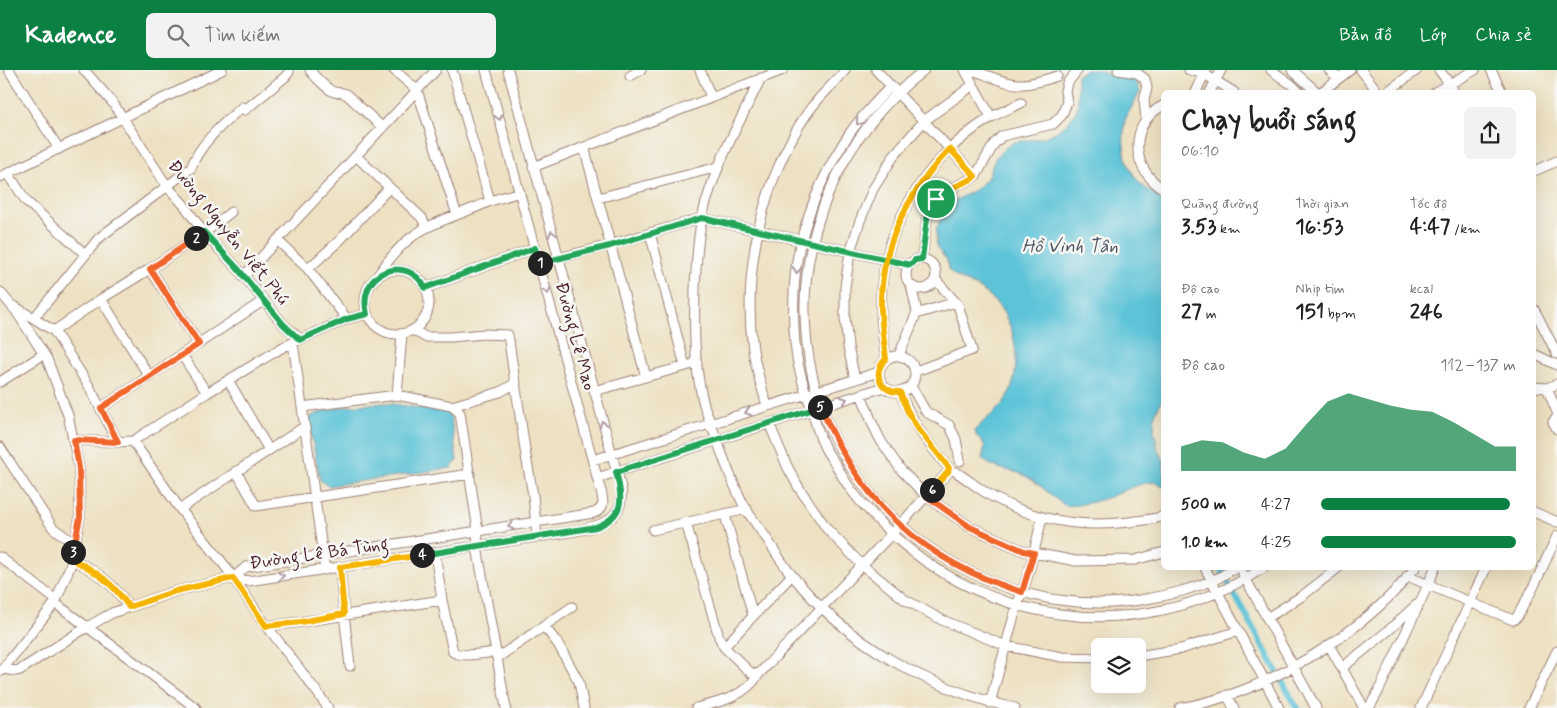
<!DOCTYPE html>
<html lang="vi">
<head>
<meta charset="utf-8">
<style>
	body { margin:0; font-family:Mynerve,sans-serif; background:#f2f2f2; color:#222; height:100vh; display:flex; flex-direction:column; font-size:19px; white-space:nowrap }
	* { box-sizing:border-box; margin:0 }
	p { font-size:16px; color:#767676 }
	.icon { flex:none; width:28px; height:28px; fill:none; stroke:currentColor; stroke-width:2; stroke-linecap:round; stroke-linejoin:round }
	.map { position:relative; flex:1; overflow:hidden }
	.drawer { position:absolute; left:1161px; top:20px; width:375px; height:480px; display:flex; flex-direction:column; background:#fff; border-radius:8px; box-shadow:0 5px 20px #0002 }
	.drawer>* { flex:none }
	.tools { position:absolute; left:1091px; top:568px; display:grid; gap:10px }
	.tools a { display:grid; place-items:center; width:55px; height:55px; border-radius:8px; background:#fff; box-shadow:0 5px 20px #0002; font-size:25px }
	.pin { position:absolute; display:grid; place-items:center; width:42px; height:42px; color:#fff; margin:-21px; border:2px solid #fff; border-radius:50%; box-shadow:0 1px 5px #0007 }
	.km { position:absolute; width:25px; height:25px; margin:-12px; border-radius:50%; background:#222; color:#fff; font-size:14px; line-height:25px; text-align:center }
	.round { display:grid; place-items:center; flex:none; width:52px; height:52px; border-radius:8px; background:#f2f2f2 }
	.head { display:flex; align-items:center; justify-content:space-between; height:85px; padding:0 20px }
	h1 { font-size:28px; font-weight:800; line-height:38px }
	.metrics { display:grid; grid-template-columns:repeat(3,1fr); gap:8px; height:85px; padding:5px 20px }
	.metrics div { display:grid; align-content:center }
	.metrics b { font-size:21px; font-weight:800 }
	.metrics small { font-size:14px; font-weight:400 }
	.metrics p { font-size:14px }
	.chart { height:140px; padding:10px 20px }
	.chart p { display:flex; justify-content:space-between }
	.chart svg { width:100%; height:90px; margin-top:5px; fill:#0b8043; opacity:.7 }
	ul { padding:0 20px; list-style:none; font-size:16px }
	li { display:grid; grid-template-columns:80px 60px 1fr; align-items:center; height:38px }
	li i { height:12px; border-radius:6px; background:#0b8043 }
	header { display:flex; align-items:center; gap:30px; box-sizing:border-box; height:70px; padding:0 25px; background:#0b8043; color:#fff }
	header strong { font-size:24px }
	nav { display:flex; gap:28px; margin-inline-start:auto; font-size:18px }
	.search { width:350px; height:45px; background:#f2f2f2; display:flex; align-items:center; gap:12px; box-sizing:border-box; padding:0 18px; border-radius:8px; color:#767676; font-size:19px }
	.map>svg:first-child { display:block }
	.water { fill:#5bc3d8; stroke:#527182 }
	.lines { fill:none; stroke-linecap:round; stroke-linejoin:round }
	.canal { stroke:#5bc3d8; stroke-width:6 }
	.minor-casing { stroke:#9c8076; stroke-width:11 }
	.minor { stroke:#fff; stroke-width:9 }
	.oneway { stroke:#ae9aa0 }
	.split-1-casing { stroke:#fff; stroke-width:10 }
	.split-2-casing { stroke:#fff; stroke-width:10 }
	.split-3-casing { stroke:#fff; stroke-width:10 }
	.split-4-casing { stroke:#fff; stroke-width:10 }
	.split-5-casing { stroke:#fff; stroke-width:10 }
	.split-6-casing { stroke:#fff; stroke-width:10 }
	.split-7-casing { stroke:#fff; stroke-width:10 }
	.split-1 { stroke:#22a559; stroke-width:6 }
	.split-2 { stroke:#22a559; stroke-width:6 }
	.split-3 { stroke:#f0652b; stroke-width:6 }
	.split-4 { stroke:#f5b400; stroke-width:6 }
	.split-5 { stroke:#22a559; stroke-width:6 }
	.split-6 { stroke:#f0652b; stroke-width:6 }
	.split-7 { stroke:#f5b400; stroke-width:6 }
	.labels { text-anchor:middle; stroke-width:5; stroke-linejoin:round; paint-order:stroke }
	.street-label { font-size:18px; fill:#4a1f2b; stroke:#f6f6f2 }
	.water-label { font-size:19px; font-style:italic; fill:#505868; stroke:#f6f6f2 }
</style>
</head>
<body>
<header>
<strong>Kadence</strong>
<div class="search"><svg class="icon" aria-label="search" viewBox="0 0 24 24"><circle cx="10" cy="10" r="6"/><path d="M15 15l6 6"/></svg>Tìm kiếm</div>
<nav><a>Bản đồ</a><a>Lớp</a><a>Chia sẻ</a></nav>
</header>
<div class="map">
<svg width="1557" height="638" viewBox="0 0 1557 638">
	<rect width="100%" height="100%" fill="#f6f6f2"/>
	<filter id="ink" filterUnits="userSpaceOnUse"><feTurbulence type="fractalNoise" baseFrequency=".02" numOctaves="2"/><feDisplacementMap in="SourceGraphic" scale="10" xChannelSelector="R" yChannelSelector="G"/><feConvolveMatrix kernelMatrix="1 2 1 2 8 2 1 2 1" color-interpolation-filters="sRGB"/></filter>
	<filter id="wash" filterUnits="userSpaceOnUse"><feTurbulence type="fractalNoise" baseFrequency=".0096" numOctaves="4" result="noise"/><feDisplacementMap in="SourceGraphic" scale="20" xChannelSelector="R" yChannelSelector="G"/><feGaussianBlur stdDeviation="1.12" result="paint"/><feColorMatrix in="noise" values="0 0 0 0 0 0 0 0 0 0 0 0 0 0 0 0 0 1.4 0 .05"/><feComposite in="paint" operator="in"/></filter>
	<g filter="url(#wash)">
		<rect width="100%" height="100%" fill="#ede1c2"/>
		<path class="water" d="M1086 0H1100L1108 5 1133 9 1138 15 1140 22C1135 31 1129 41 1125 50 1124 54 1124 58 1124 61 1121 91 1135 118 1164 129V326L1155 344 1154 361 1158 380 1164 390V417C1151 404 1122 423 1109 427 1095 432 1081 435 1066 436 1053 428 1042 416 1029 408 1014 398 999 403 982 389L985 376 976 365 975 360C984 350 995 343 1003 333 1025 306 1018 250 991 228 986 223 980 218 973 215 962 209 956 209 948 199L947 190 937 178 936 169V160L945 139 954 131 973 121 981 115 987 108 996 87 1004 79 1014 72 1042 68 1056 62 1068 53 1075 43 1078 36 1077 5Z
			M386 333 446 342 451 349 457 391 451 398 328 416 320 410 309 353 310 347C333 335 361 335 386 333Z"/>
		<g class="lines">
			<path class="canal" d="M1220 498 1297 638"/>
		</g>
	</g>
	<g filter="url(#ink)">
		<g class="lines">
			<g class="minor-casing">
				<path id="minor" d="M9 0 59 79
					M84 0 113 33 167 116 184 135 204 163 238 199 283 254 300 269
					M310 0C314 6 328 20 334 22 339 23 341 22 346 24L382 57
					M394 0 417 20 457 145
					M452 0 490 131 520 122
					M700 0 711 27
					M876 0 975 106
					M924 0C745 140 771 413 981 507 1031 530 1091 539 1146 529 1171 525 1195 518 1218 508 1225 504 1231 500 1238 498
					M965 0 991 47
					M971 0C986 4 1002 13 1017 14 1030 15 1045 10 1057 6
					M1118 0 1137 3 1145 9 1147 18 1144 30 1146 50
					M1189 0 1204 4 1234 22
					M1271 0 1292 15 1299 22
					M1292 0 1317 22
					M1329 0 1338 8
					M1361 0 1378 22
					M1439 0 1450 14 1454 22
					M1491 0 1502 22
					M630 6 641 0
					M761 8C739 53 713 99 702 148 697 172 696 196 695 220 694 257 694 295 703 331 707 346 713 359 718 373 726 395 734 418 746 439 752 449 760 459 767 469 775 481 782 494 792 505 847 574 929 619 1015 638
					M891 16C878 30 863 45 852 60 829 93 811 133 801 171 792 205 791 264 799 298 802 311 806 324 811 337 815 350 818 364 824 376 827 383 832 389 836 395 841 404 846 414 853 422 859 431 867 438 874 446 975 556 1137 580 1263 498
					M1196 22 1206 0
					M1210 22 1221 0
					M1321 22 1350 0
					M1387 22 1417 0
					M1435 22 1475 0
					M1164 35C1128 53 1130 100 1164 119
					M584 77 646 307
					M356 86 422 148 426 157
					M533 97 783 0
					M1534 101 1557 91
					M8 103 26 131 85 184
					M0 107 222 0
					M598 128 718 97
					M650 163 685 296
					M277 170 308 199 347 249
					M922 189 927 148 936 129 952 118 971 109 977 104 994 74 1002 66 1053 54 1062 45 1067 32 1065 21 1067 13 1078 0
					M906 204a15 15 0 1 1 30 0a15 15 0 1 1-30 0Z
					M539 193 610 175 702 148 909 195
					M150 199 199 274
					M308 199 340 170 389 118
					M365 232a32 32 0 1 1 64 0a32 32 0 1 1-64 0Z
					M378 205C390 187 408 166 428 157 448 147 470 141 490 131
					M243 207 436 0
					M425 218 535 178
					M0 222 16 241 47 289 68 345 79 398 80 447 71 494 55 533 1 601
					M101 229 149 306
					M14 236 54 261 89 316 118 372
					M1534 239 1557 284
					M916 244 956 232
					M34 248 99 168 191 98C200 73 223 54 242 37L245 40 285 7 289 2
					M413 260 425 267H451L484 264 508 265 526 386 533 425 537 467
					M54 261 101 229 150 199 212 157 231 142
					M293 273 325 500
					M1534 284 1557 295
					M182 285 207 323
					M899 285 917 242 911 215
					M879 304a18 18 0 1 1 36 0a18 18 0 1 1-36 0Z
					M886 289C884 273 881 256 881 239 879 162 925 88 990 48 1000 42 1011 38 1021 33
					M916 301 972 280 958 235 935 209
					M855 309 848 277 845 248V217L850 182 860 151 873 119 895 84 924 51 973 15
					M228 310 269 380
					M0 312 44 284
					M911 316 926 342 949 355 956 369 960 391
					M1534 317 1547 318 1557 314
					M1547 318 1557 342
					M594 321 697 293
					M861 324 873 355 881 371 901 400 926 426 970 457 1024 481 1076 491 1135 490 1164 482
					M397 325 402 264
					M452 336 460 343 478 461 477 477 506 638
					M767 336C762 318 756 299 753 280 743 207 759 127 795 63 801 52 809 40 817 31 826 20 837 11 845 0
					M302 337 397 325 452 336 500 322 516 313
					M101 338 263 231
					M1557 347 1553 352 1557 359
					M769 353 787 396 799 418 827 459 862 495 904 529 942 550 1006 576 1062 587 1100 588
					M73 370 118 372 133 371 207 323 283 277 347 249 367 244
					M133 371 180 439 225 496 263 551 317 622 328 638
					M0 377 53 458 75 474
					M593 390 879 302
					M236 401 256 436 470 404
					M956 402C969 410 981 421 995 428 1037 451 1082 458 1129 452 1141 450 1153 450 1164 446
					M597 408 884 317
					M180 439 304 357
					M1534 442 1557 452
					M725 445 753 546
					M686 453 719 567 724 577 751 603 759 604 900 455 949 401 948 397C927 372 912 353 900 322
					M653 460 747 439
					M435 483 442 530 453 582C462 588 485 583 496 582
					M0 487 56 530
					M72 489C97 502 113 513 129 537
					M340 497 344 544 350 596
					M1205 498 1279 638
					M1243 504 1316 638
					M1407 506 1513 550 1517 547 1532 520 1557 466
					M233 508 248 511 569 462C596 457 625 453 621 418L508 0
					M55 533 196 638
					M1267 548 1302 526 1338 498
					M266 556 301 552 442 530
					M544 556 558 574 579 612 584 638
					M1329 575 1364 638
					M724 577 792 505
					M1138 586 1181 579 1238 561
					M497 588 572 537
					M1342 598 1389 560 1416 535
					M4 599 15 601 20 600 87 557 112 543 176 521 233 508 246 497 594 443C603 439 604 434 602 425L486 0
					M1227 625 1234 638
					M990 633 1017 535C1029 508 1035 477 1042 448
					M696 638C721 632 744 627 759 604
					M1180 638C1265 623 1362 565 1415 498
					M1369 638 1378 622 1428 515 1435 498
					M1421 638 1486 498
					M1529 638 1557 581"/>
			</g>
			<use href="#minor" class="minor"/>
		</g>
		<defs><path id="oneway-chevron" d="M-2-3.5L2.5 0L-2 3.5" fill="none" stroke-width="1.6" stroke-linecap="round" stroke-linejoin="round" transform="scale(1.25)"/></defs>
		<g class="oneway">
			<use href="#oneway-chevron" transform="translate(499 47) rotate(74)"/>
			<use href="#oneway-chevron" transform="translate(859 52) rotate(130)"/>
			<use href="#oneway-chevron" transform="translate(552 164) rotate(-105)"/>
			<use href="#oneway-chevron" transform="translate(797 200) rotate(96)"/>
			<use href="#oneway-chevron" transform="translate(547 221) rotate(75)"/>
			<use href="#oneway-chevron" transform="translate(844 330) rotate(-18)"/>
			<use href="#oneway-chevron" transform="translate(748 342) rotate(163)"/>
			<use href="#oneway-chevron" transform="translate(603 354) rotate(-105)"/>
			<use href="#oneway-chevron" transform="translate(511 456) rotate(171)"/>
			<use href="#oneway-chevron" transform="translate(281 506) rotate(-8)"/>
		</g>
	</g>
	<g class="lines" filter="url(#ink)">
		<g class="split-1-casing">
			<path id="split-1" d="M540 193 610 176 702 148 910 195 915 190 922 189 927 148 936 129"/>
		</g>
		<g class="split-2-casing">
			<path id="split-2" d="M196 168 204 162 238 199 283 254 300 270 347 249 367 244C356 201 408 183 425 218L535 178 540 193"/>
		</g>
		<g class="split-3-casing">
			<path id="split-3" d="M73 482 80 447 79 398 74 370 118 372 101 338 199 274 150 199 196 168"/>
		</g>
		<g class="split-4-casing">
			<path id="split-4" d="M73 482 72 489C97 502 113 513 129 537L176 521 233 508 266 556 301 552 344 544 340 497 422 485"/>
		</g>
		<g class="split-5-casing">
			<path id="split-5" d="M422 485 596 457C625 446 623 428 616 402L820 337"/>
		</g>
		<g class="split-6-casing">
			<path id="split-6" d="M820 337H821C860 433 924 492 1022 522L1034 483 1024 481 970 457 926 426 932 420"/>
		</g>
		<g class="split-7-casing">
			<path id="split-7" d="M932 420 948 402 949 398 916 356 907 340 900 322C881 323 871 303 886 289 884 273 882 256 881 240 879 178 908 122 950 79L975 106 972 109 952 118 936 129"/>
		</g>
		<use href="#split-1" class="split-1"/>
		<use href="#split-2" class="split-2"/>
		<use href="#split-3" class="split-3"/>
		<use href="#split-4" class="split-4"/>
		<use href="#split-5" class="split-5"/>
		<use href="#split-6" class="split-6"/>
		<use href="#split-7" class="split-7"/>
	</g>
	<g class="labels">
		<g class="street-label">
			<text transform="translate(229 162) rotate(51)" y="6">Đường Nguyễn Viết Phú</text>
			<text transform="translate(576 266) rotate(75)" y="6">Đường Lê Mao</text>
			<text transform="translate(319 483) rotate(-8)" y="6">Đường Lê Bá Tùng</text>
		</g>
		<g class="water-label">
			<text x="1070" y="182">Hồ Vinh Tân</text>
		</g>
	</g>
</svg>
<div class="tools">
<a><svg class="icon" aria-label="layers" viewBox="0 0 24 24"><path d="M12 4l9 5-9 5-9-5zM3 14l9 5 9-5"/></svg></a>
</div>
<div class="pin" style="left:936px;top:129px;background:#1e9e55"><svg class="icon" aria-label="arrive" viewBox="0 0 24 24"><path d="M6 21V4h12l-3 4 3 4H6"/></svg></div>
<b class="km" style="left:540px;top:193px">1</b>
<b class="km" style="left:196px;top:168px">2</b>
<b class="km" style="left:73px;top:482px">3</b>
<b class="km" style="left:422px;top:485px">4</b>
<b class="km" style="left:820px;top:337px">5</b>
<b class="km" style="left:932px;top:420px">6</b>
<section class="drawer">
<div class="head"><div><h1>Chạy buổi sáng</h1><p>06:10</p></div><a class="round"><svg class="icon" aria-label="share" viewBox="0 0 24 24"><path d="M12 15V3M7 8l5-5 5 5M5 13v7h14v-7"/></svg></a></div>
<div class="metrics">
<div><p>Quãng đường</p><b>3.53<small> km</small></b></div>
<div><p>Thời gian</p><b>16:53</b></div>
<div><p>Tốc độ</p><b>4:47<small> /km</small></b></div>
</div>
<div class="metrics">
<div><p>Độ cao</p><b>27<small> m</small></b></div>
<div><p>Nhịp tim</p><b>151<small> bpm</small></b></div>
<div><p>kcal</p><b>246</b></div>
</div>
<div class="chart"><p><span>Độ cao</span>112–137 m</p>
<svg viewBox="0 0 160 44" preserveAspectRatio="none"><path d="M0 44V32L10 29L20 30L30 35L40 38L50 33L60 21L70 10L80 6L90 9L100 12L110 14L120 15L130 20L140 26L150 32L160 32V44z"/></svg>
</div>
<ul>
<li><b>500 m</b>4:27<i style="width:97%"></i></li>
<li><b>1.0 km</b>4:25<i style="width:100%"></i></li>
</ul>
</section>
</div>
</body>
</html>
